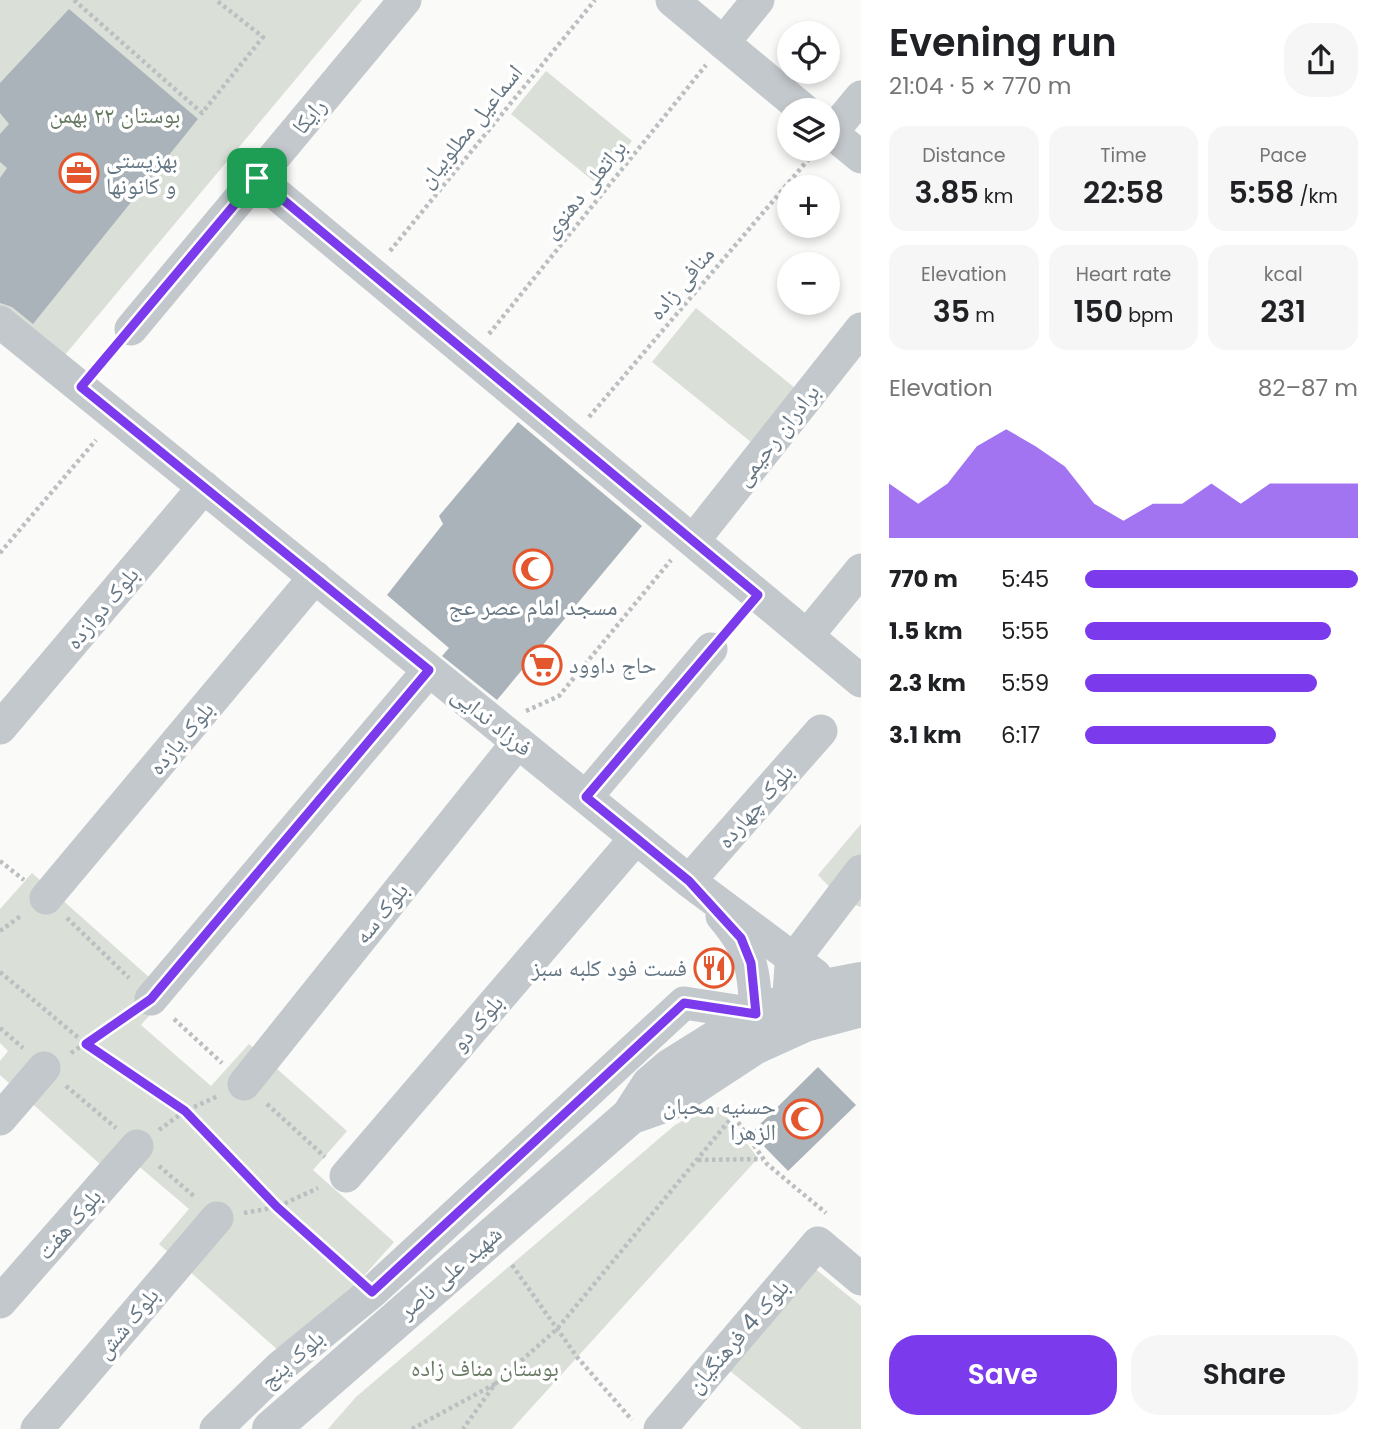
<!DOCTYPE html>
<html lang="en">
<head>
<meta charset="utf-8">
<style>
	body { margin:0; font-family:Poppins,"Noto Naskh Arabic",sans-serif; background:#f6f6f6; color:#202124; height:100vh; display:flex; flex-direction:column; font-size:26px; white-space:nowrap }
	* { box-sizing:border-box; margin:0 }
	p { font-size:23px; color:#757577 }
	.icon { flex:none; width:38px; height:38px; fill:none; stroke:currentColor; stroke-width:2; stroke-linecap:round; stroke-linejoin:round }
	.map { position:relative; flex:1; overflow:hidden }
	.sheet { display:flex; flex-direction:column; background:#fff; width:525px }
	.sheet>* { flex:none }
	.controls { position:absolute; left:777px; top:21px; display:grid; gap:14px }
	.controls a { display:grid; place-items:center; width:63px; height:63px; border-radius:50%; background:#fff; box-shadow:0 4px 10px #0003; font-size:35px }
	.pin { position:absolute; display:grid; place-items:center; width:60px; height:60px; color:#fff; margin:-30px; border-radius:14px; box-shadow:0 4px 10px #0006 }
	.round { display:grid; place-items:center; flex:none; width:74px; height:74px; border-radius:28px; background:#f6f6f6 }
	.summary { display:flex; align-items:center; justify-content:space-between; height:119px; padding:0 28px }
	h1 { font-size:38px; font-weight:600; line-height:52px }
	.figures { display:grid; grid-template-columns:repeat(3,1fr); gap:10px; height:119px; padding:7px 28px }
	.figures div { display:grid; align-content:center; border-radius:18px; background:#f6f6f6; text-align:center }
	.figures b { font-size:30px; font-weight:600 }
	.figures small { font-size:19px; font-weight:400 }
	.figures p { font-size:19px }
	.chart { height:196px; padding:14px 28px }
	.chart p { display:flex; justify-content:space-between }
	.chart svg { width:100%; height:126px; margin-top:7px; fill:#7c3aed; opacity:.7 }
	.button { display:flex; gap:14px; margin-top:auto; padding:14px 28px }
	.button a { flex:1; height:80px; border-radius:28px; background:#7c3aed; color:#fff; font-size:28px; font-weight:600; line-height:80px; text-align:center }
	.button a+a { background:#f6f6f6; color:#202124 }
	ul { padding:0 28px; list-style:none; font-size:23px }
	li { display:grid; grid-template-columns:112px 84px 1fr; align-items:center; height:52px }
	li i { height:18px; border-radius:9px; background:#7c3aed }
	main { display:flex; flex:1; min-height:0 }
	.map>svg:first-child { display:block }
	.green { fill:#dadfd7 }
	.building { fill:#aab3b9 }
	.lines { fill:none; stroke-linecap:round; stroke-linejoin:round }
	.path { stroke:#bbbfc2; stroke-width:4.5; stroke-dasharray:3.5 3.5; stroke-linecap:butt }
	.minor { stroke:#c3c8cc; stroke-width:33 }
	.tertiary { stroke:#c3c8cc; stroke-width:38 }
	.route-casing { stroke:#fff; stroke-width:14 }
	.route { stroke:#7c3aed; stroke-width:9 }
	.labels { text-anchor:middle; stroke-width:7; stroke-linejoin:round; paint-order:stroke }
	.park-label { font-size:23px; fill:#687a64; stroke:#fff }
	.street-label { font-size:23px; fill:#657683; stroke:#fff }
	.poi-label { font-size:23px; fill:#657683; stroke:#fff; text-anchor:start }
</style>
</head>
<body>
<main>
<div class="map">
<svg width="861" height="1429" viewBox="0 0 861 1429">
	<rect width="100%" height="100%" fill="#fafaf8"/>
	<path class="green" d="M0 0H362L59 362 0 313Z
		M546 71 632 141 597 184 511 114Z
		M696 308 795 388 751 442 652 362Z
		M861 824V907L843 901 818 875Z
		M32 873 168 994 141 1025 211 1086 249 1044 347 1131 313 1170 394 1242 289 1360 159 1244 189 1209 135 1163 119 1181 0 1075V1061L8 1051 0 1043V909Z
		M719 1107 758 1158 512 1429H328L356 1397 675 1125 702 1110Z
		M813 1267 861 1306V1429H802L730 1371Z"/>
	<path class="building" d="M69 9 198 119 33 324 12 307 0 303V178L7 168 0 162V134L9 124 0 113V83Z
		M518 422 642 526 497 700 442 656 449 648 387 595 443 524 439 516Z
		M818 1067 856 1105 788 1171 751 1133Z"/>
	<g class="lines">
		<path class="path" d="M74 0 202 113 263 37 216 0
			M390 251 595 0
			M489 334 706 65
			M100 365 112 351
			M589 417 813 154
			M0 553 96 440
			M526 711 559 696 671 560
			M0 861 24 880
			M67 918 129 978
			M0 931 22 915
			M0 972 86 1044 185 1111 277 1207 349 1272
			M174 1019 222 1063
			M0 1028 23 1048
			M71 1053 127 1015
			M66 1086 116 1128
			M267 1104 325 1157
			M726 1105 767 1164 826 1213
			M159 1130 185 1111 218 1096
			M698 1160 763 1159
			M159 1166 195 1197
			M244 1213 277 1207 318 1188
			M512 1265 577 1357 632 1420
			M495 1384 557 1329 733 1116
			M412 1429 495 1384 463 1429"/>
		<path class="minor" d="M672 0 804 110
			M723 43 758 0
			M828 130 861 157
			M831 133 861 97
			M257 178 861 681
			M0 322 689 881 815 975
			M131 329 405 0
			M693 541 861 329
			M807 636 861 570
			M0 728 204 487
			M586 797 711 649
			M689 881 821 731
			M46 898 315 577
			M794 959 861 871
			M151 999 429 670
			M244 1084 518 742
			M0 1119 44 1068
			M346 1176 636 838
			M0 1302 137 1146
			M37 1429 217 1218
			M216 1429 280 1367 372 1292 684 1003 756 1014C754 969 752 951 722 916
			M660 1429 818 1243 861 1279"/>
		<path class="tertiary" d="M794 959 791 1000 804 1021
			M632 1115 669 1102 754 1046 805 1023 861 1008
			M271 1429 630 1116 650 1085 671 1067 756 1014 830 987 861 981"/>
	</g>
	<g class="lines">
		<g class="route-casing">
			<path id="route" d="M257 178 758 595 586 797 689 881 741 938 751 963 756 1014 684 1003 372 1292 277 1207 185 1111 86 1044 151 999 429 670 81 387Z"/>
		</g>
		<use href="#route" class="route"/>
	</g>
	<defs>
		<g id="office-ring" transform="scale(2.0125)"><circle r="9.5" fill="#fff" stroke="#e4572e" stroke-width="1.5"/><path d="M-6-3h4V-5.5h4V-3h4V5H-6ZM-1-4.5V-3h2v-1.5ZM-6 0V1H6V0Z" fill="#e4572e"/></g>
		<g id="mosque-ring" transform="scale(2.0125)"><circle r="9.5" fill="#fff" stroke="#e4572e" stroke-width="1.5"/><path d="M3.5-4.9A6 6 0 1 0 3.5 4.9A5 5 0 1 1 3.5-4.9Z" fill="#e4572e"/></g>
		<g id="supermarket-ring" transform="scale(2.0125)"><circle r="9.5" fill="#fff" stroke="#e4572e" stroke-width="1.5"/><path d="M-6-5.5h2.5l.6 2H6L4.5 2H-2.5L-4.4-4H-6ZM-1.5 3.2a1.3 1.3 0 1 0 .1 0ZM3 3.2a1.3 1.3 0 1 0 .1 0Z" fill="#e4572e"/></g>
		<g id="restaurant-ring" transform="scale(2.0125)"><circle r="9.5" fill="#fff" stroke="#e4572e" stroke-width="1.5"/><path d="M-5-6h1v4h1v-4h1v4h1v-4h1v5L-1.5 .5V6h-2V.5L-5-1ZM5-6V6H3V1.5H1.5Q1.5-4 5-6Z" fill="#e4572e"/></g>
	</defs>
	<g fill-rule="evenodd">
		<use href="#office-ring" x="79" y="173"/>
		<use href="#mosque-ring" x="533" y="569"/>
		<use href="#supermarket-ring" x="542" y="665"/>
		<use href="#restaurant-ring" x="714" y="968"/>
		<use href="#mosque-ring" x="803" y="1119"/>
	</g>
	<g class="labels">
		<g class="park-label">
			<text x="115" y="123">بوستان ۲۲ بهمن</text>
			<text x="485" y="1376">بوستان مناف زاده</text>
		</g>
		<g class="street-label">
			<text transform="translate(309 116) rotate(-50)" y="8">رایکا</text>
			<text transform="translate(470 126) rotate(-51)" y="8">اسماعیل مطلوبیان</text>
			<text transform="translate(584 189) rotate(-51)" y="8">براتعلی دهنوی</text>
			<text transform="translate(681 283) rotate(-50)" y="8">منافی زاده</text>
			<text transform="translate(777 435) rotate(-52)" y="8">برادران رحیمی</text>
			<text transform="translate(102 608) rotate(-50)" y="8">بلوک دوازده</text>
			<text transform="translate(492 721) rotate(39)" y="8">فرزاد ندایی</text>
			<text transform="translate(181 738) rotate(-50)" y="8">بلوک یازده</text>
			<text transform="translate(755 806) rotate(-49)" y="8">بلوک چهارده</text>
			<text transform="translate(381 913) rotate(-51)" y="8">بلوک سه</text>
			<text transform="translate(477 1023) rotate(-49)" y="8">بلوک دو</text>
			<text transform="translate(69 1224) rotate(-49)" y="8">بلوک هفت</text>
			<text transform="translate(450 1272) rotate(-41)" y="8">شهید علی ناصر</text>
			<text transform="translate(127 1323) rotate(-50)" y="8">بلوک شش</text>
			<text transform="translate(738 1336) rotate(-49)" y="8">بلوک 4 فرهنگیان</text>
			<text transform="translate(292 1359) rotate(-41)" y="8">بلوک پنج</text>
		</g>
		<g class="poi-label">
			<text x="106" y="168">بهزیستی<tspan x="106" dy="26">و کانونها</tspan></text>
			<text x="533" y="615" text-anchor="middle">مسجد امام عصر عج</text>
			<text x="569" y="673">حاج داوود</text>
			<text x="687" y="976" text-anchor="end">فست فود کلبه سبز</text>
			<text x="776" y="1114" text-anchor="end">حسنیه محبان<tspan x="776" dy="26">الزهرا</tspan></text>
		</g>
	</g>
</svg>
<div class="controls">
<a><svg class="icon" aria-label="locate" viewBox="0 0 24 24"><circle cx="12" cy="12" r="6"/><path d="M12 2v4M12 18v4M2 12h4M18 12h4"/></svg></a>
<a><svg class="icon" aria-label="layers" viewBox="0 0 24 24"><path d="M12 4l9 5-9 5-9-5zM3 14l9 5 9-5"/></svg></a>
<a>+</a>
<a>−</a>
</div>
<div class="pin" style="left:257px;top:178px;background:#1e9e55"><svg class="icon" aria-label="arrive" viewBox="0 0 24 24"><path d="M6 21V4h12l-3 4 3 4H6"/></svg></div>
</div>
<section class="sheet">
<div class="summary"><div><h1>Evening run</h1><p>21:04 · 5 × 770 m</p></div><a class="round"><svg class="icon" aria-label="share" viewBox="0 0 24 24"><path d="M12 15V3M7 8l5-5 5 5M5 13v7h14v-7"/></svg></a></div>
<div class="figures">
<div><p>Distance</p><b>3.85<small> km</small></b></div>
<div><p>Time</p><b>22:58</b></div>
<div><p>Pace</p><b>5:58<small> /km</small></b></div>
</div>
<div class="figures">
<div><p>Elevation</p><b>35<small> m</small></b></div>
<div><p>Heart rate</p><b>150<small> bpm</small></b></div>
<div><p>kcal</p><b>231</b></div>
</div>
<div class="chart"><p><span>Elevation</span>82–87 m</p>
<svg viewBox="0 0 160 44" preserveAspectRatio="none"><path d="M0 44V25L10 32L20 25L30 12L40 6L50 12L60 19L70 32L80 38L90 32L100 32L110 25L120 32L130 25L140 25L150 25L160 25V44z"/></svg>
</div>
<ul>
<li><b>770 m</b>5:45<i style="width:100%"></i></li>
<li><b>1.5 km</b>5:55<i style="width:90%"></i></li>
<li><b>2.3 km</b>5:59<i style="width:85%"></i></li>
<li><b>3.1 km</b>6:17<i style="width:70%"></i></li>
</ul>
<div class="button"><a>Save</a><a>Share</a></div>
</section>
</main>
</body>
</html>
